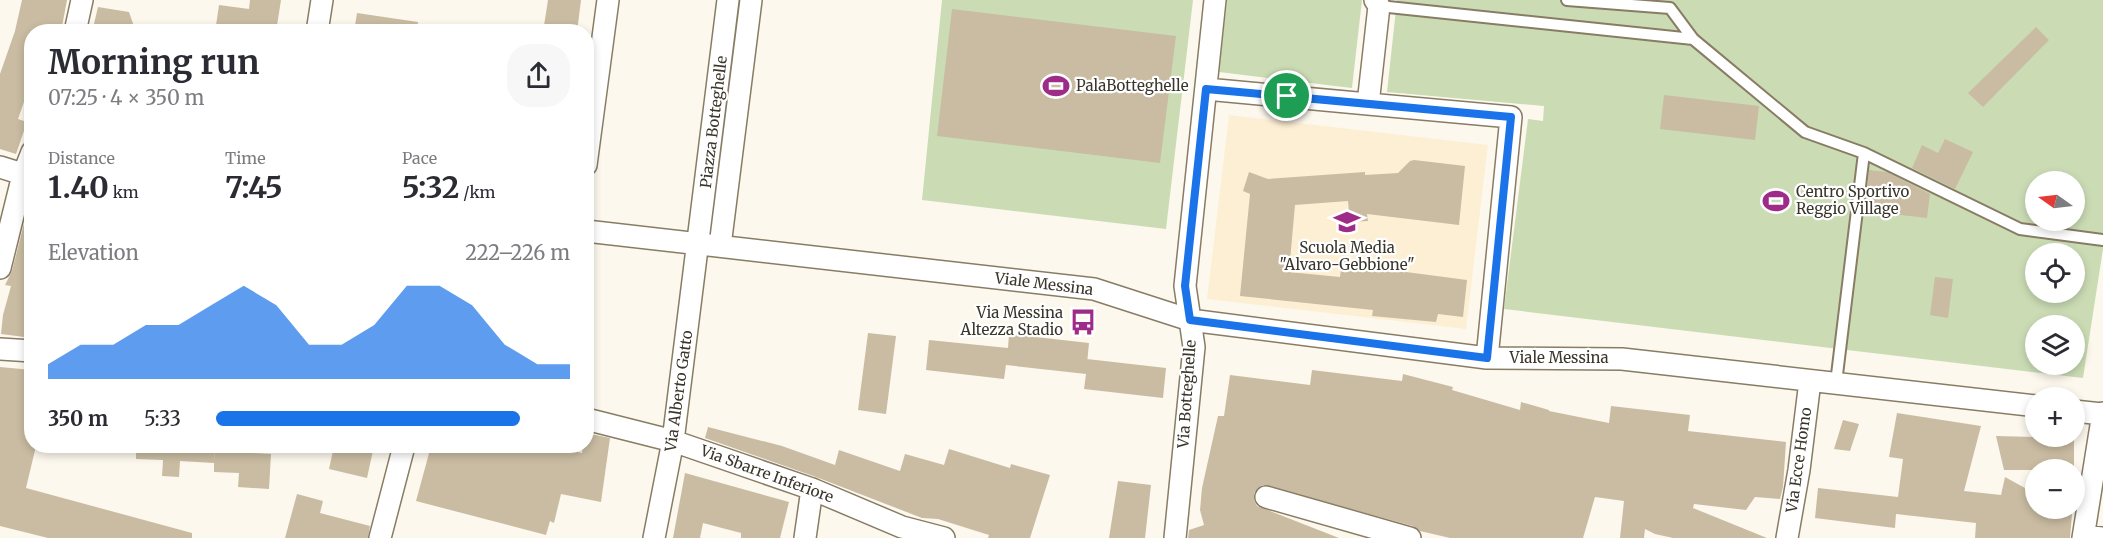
<!DOCTYPE html>
<html lang="en">
<head>
<meta charset="utf-8">
<style>
	body { margin:0; font-family:Merriweather,serif; background:#f7f7f7; color:#2b2b33; height:100vh; display:flex; flex-direction:column; font-size:22px; white-space:nowrap }
	* { box-sizing:border-box; margin:0 }
	p { font-size:20px; color:#7c7c81 }
	.icon { flex:none; width:33px; height:33px; fill:none; stroke:currentColor; stroke-width:2; stroke-linecap:round; stroke-linejoin:round }
	.map { position:relative; flex:1; overflow:hidden }
	.details { position:absolute; left:24px; top:24px; width:570px; height:429px; display:flex; flex-direction:column; background:#fff; border-radius:24px; box-shadow:0 3px 9px #0003 }
	.details>* { flex:none }
	.needle { width:39px; rotate:284deg }
	.tools { position:absolute; left:2025px; top:171px; display:grid; gap:12px }
	.tools a { display:grid; place-items:center; width:60px; height:60px; border-radius:50%; background:#fff; box-shadow:0 3px 9px #0003; font-size:30px }
	.pin { position:absolute; display:grid; place-items:center; width:51px; height:51px; color:#fff; margin:-26px; border:3px solid #fff; border-radius:50%; box-shadow:0 2px 6px #0007 }
	.round { display:grid; place-items:center; flex:none; width:63px; height:63px; border-radius:24px; background:#f7f7f7 }
	.headline { display:flex; align-items:center; justify-content:space-between; height:102px; padding:0 24px }
	h1 { font-size:33px; font-weight:700; line-height:45px }
	.stats { display:grid; grid-template-columns:repeat(3,1fr); gap:9px; height:102px; padding:6px 24px }
	.stats div { display:grid; align-content:center }
	.stats b { font-size:30px; font-weight:700 }
	.stats small { font-size:16px; font-weight:400 }
	.stats p { font-size:16px }
	.chart { height:168px; padding:12px 24px }
	.chart p { display:flex; justify-content:space-between }
	.chart svg { width:100%; height:108px; margin-top:6px; fill:#1a73e8; opacity:.7 }
	ul { padding:0 24px; list-style:none; font-size:20px }
	li { display:grid; grid-template-columns:96px 72px 1fr; align-items:center; height:45px }
	li i { height:15px; border-radius:8px; background:#1a73e8 }
	.map>svg:first-child { display:block }
	.built { fill:#fdefd4 }
	.green { fill:#cbdcb5; fill-rule:evenodd }
	.building { fill:#c9bca2 }
	.lines { fill:none; stroke-linecap:round; stroke-linejoin:round }
	.service-casing { stroke:#887c64; stroke-width:14 }
	.minor-casing { stroke:#887c64; stroke-width:24 }
	.service { stroke:#fff; stroke-width:10 }
	.minor { stroke:#fff; stroke-width:21 }
	.route-casing { stroke:#fff; stroke-width:12 }
	.route { stroke:#1a73e8; stroke-width:8 }
	.labels { text-anchor:middle; stroke-width:4.5; stroke-linejoin:round; paint-order:stroke }
	.poi-label { font-size:15px; fill:#3b362b; stroke:#fff; text-anchor:start }
	.street-label { font-size:15px; fill:#3b362b; stroke:#fff }
</style>
</head>
<body>
<div class="map">
<svg width="2103" height="538" viewBox="0 0 2103 538">
	<rect width="100%" height="100%" fill="#fdf8ed"/>
	<path class="built" d="M1229 115 1488 145 1466 329 1207 299Z"/>
	<path class="green" d="M942 0H1193L1166 229 922 200Z
		M1227 0H1362L1352 88 1219 72Z
		M1397 0H2103V249L2083 378 1504 309 1528 119 1543 121 1544 106 1387 92ZM2036 182H2074V220H2036ZM2036 254H2074V292H2036ZM2036 326H2074V364H2036Z"/>
	<path class="building" d="M22 0H67L61 32H32V79L18 119 27 122 16 154 0 149V74L15 31Z
		M250 0H281L276 32H215L219 5 249 9Z
		M548 0H581L577 32H543Z
		M98 7 129 12 136 32H92Z
		M952 9 1176 36 1160 163 937 136Z
		M357 13 418 22 417 32H354Z
		M2036 27 2049 40 1983 107 1968 93Z
		M1664 95 1759 106 1755 140 1660 129Z
		M1945 139 1973 152 1955 189 1912 168 1922 145 1938 153Z
		M1414 160 1465 166 1459 225 1367 214 1368 221 1350 222 1348 201 1295 205 1289 272 1340 277 1342 261 1368 263V267L1467 280 1463 317 1438 314 1436 322 1372 316 1373 310 1240 296 1250 194 1243 191 1249 172 1268 179 1365 172V175L1398 173 1410 161Z
		M1869 170 1887 172 1930 194 1927 218 1865 211Z
		M28 208 32 209V338L1 334 3 315 11 286 5 285 12 271Z
		M1935 277 1953 279 1948 318 1930 315Z
		M868 333 896 336 886 414 858 410Z
		M1009 334 1089 343 1087 364V359L1166 368 1163 398 1084 389 1086 374 1006 365 1004 379 926 370 929 340 1008 348Z
		M0 367 32 370V446H36L26 488 192 533V538H48L0 526Z
		M1312 370 1402 381 1403 374 1453 387 1452 390 1520 410 1521 402 1549 410V411L1609 423 1611 406 1690 415 1688 431 1786 442 1783 487 1780 499 1755 497 1746 510 1694 504 1693 508 1767 538H1673L1655 534 1645 529 1644 538H1620L1624 501 1595 497 1583 538H1450L1420 531 1413 526 1263 485 1258 488 1254 493V500L1257 506 1339 538H1188L1189 530 1204 525 1200 510 1202 488 1218 416H1224L1230 375 1310 385Z
		M1897 413 1981 426 1964 491 2001 495 2005 477 2036 494V508H2062L2072 514 2070 538H1975L1976 523 1896 514 1895 528 1815 518 1818 488 1898 497 1903 459 1889 457Z
		M1843 420 1859 424 1850 451 1834 449Z
		M708 427 782 446 835 465 839 450 900 471 905 454 944 465 949 449 1010 468 1011 464 1050 475 1030 538H988L989 535 938 519 922 518 816 477 705 438Z
		M586 433 610 438 601 502 561 494 554 523 550 521 546 535 416 501 431 446H552L582 453 583 446H586Z
		M1996 436 2074 438V470H2004Z
		M136 446H215L214 461 215 451 271 454 269 489 238 487 239 473 214 472V463L180 461 179 477 162 476 163 460 136 459Z
		M334 446H374L367 478 329 469Z
		M685 473 789 502 780 538H741V533L703 523 700 538H673Z
		M1118 481 1151 485 1145 538H1109Z
		M297 494 323 501 320 513 370 526 368 538H285Z"/>
	<g class="lines">
		<g class="service-casing">
			<path id="service" d="M1567 0 1670 8 1693 39
				M1379 6 1693 39 1805 132 1864 153 1836 383
				M1864 153 2020 229 2103 240"/>
		</g>
		<g class="minor-casing">
			<path id="minor" d="M75 32 82 0
				M317 32 322 0
				M1206 89 1368 104 1379 6 1375 0
				M1368 104 1511 117 1487 358
				M586 165 608 0
				M0 167 32 177
				M586 231 1094 289 1190 320 1487 358 1622 359 2036 406
				M720 246 751 0
				M0 268 23 175 32 152
				M0 349 32 351
				M2074 411 2103 414
				M586 419 673 441 812 489 902 527 944 538
				M1266 497 1410 538
				M2084 536 2102 538
				M380 538 404 446
				M654 538 673 441 728 0
				M805 538 812 489
				M1175 538 1194 347 1185 286 1215 0
				M1787 538 1799 470 1810 381
				M2083 538 2103 413"/>
		</g>
		<use href="#service" class="service"/>
		<use href="#minor" class="minor"/>
	</g>
	<g class="lines">
		<g class="route-casing">
			<path id="route" d="M1206 89 1511 117 1487 358 1190 320 1185 286Z"/>
		</g>
		<use href="#route" class="route"/>
	</g>
	<defs>
		<g id="stadium-bare" transform="scale(2.07)"><path d="M0-5a6.5 5 0 1 0 0 10a6.5 5 0 1 0 0-10ZM-3.5-1.8h7v3.6h-7Z" fill="#9e2b88" stroke="#fff" stroke-width="2.5" paint-order="stroke"/></g>
		<g id="school-bare" transform="scale(2.07)"><path d="M0-5L7-2L0 1L-7-2ZM-4 1L0 2.5L4 1V4Q0 6-4 4Z" fill="#9e2b88" stroke="#fff" stroke-width="2.5" paint-order="stroke"/></g>
		<g id="bus-bare" transform="scale(2.07)"><path d="M-5-6H5V4H4V6H2V4H-2V6H-4V4H-5ZM-3.5-4V0h7V-4ZM-3.5 1.2v1.5H-2V1.2ZM2 1.2v1.5H3.5V1.2Z" fill="#9e2b88" stroke="#fff" stroke-width="2.5" paint-order="stroke"/></g>
	</defs>
	<g fill-rule="evenodd">
		<use href="#stadium-bare" x="1056" y="86"/>
		<use href="#stadium-bare" x="1776" y="201"/>
		<use href="#school-bare" x="1347" y="222"/>
		<use href="#bus-bare" x="1083" y="322"/>
	</g>
	<g class="labels">
		<g class="poi-label">
			<text x="1076" y="91">PalaBotteghelle</text>
			<text x="1796" y="197">Centro Sportivo<tspan x="1796" dy="17">Reggio Village</tspan></text>
			<text x="1347" y="253" text-anchor="middle">Scuola Media<tspan x="1347" dy="17">"Alvaro-Gebbione"</tspan></text>
			<text x="1063" y="318" text-anchor="end">Via Messina<tspan x="1063" dy="17">Altezza Stadio</tspan></text>
		</g>
		<g class="street-label">
			<text transform="translate(714 122) rotate(-83)" y="5">Piazza Botteghelle</text>
			<text transform="translate(1044 284) rotate(7)" y="5">Viale Messina</text>
			<text x="1559" y="363">Viale Messina</text>
			<text transform="translate(679 391) rotate(-82)" y="5">Via Alberto Gatto</text>
			<text transform="translate(1187 394) rotate(-86)" y="5">Via Botteghelle</text>
			<text transform="translate(1799 460) rotate(-82)" y="5">Via Ecce Homo</text>
			<text transform="translate(767 474) rotate(20)" y="5">Via Sbarre Inferiore</text>
		</g>
	</g>
</svg>
<div class="tools">
<a><svg class="needle" viewBox="-14 -14 28 28"><path d="M0-13l5 13h-10z" fill="#e53935"/><path d="M0 13l5-13h-10z" fill="#7c7c81"/></svg></a>
<a><svg class="icon" aria-label="locate" viewBox="0 0 24 24"><circle cx="12" cy="12" r="6"/><path d="M12 2v4M12 18v4M2 12h4M18 12h4"/></svg></a>
<a><svg class="icon" aria-label="layers" viewBox="0 0 24 24"><path d="M12 4l9 5-9 5-9-5zM3 14l9 5 9-5"/></svg></a>
<a>+</a>
<a>−</a>
</div>
<div class="pin" style="left:1287px;top:96px;background:#1e9e55"><svg class="icon" aria-label="arrive" viewBox="0 0 24 24"><path d="M6 21V4h12l-3 4 3 4H6"/></svg></div>
<section class="details">
<div class="headline"><div><h1>Morning run</h1><p>07:25 · 4 × 350 m</p></div><a class="round"><svg class="icon" aria-label="share" viewBox="0 0 24 24"><path d="M12 15V3M7 8l5-5 5 5M5 13v7h14v-7"/></svg></a></div>
<div class="stats">
<div><p>Distance</p><b>1.40<small> km</small></b></div>
<div><p>Time</p><b>7:45</b></div>
<div><p>Pace</p><b>5:32<small> /km</small></b></div>
</div>
<div class="chart"><p><span>Elevation</span>222–226 m</p>
<svg viewBox="0 0 160 44" preserveAspectRatio="none"><path d="M0 44V38L10 30L20 30L30 22L40 22L50 14L60 6L70 14L80 30L90 30L100 22L110 6L120 6L130 14L140 30L150 38L160 38V44z"/></svg>
</div>
<ul>
<li><b>350 m</b>5:33<i style="width:86%"></i></li>
</ul>
</section>
</div>
</body>
</html>
